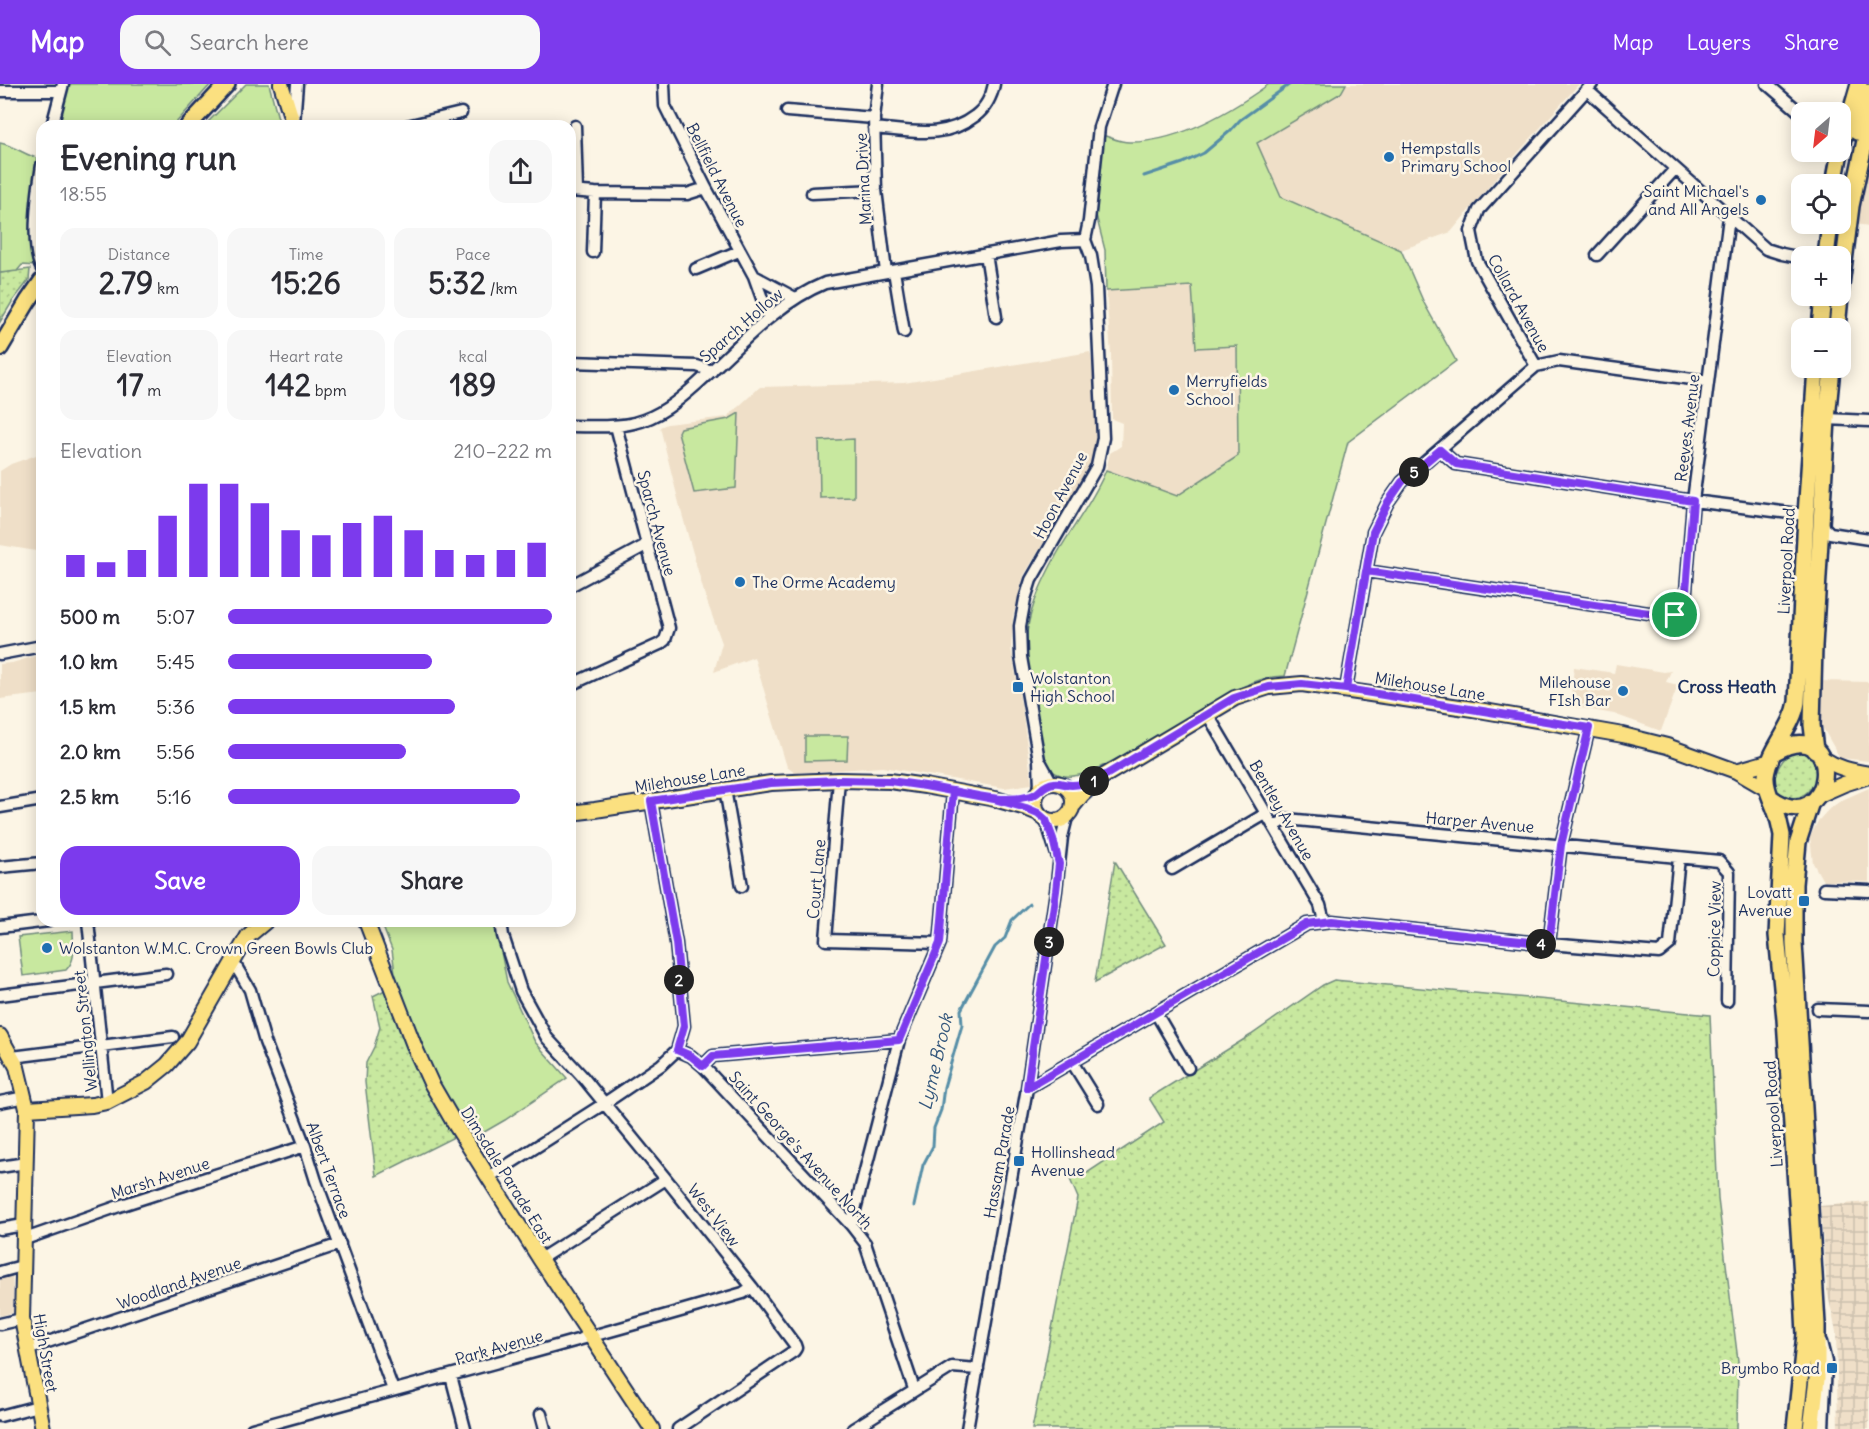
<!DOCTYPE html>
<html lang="en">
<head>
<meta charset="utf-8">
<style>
	body { margin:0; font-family:Delius,sans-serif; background:#f7f7f7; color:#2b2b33; height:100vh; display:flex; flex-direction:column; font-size:22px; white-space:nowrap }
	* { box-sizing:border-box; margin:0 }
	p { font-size:20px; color:#7c7c81 }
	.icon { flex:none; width:33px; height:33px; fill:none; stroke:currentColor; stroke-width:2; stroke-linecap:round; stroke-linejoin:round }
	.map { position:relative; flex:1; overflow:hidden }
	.side { position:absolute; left:36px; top:36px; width:540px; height:807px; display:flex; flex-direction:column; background:#fff; border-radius:18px; box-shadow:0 3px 15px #0003 }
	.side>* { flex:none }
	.needle { width:39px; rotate:208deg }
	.buttons { position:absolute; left:1791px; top:18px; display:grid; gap:12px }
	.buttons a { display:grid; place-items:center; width:60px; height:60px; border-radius:12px; background:#fff; box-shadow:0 3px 15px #0003; font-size:30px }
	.pin { position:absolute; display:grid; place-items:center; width:51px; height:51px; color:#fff; margin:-26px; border:3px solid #fff; border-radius:50%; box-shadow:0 2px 6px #0007 }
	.km { position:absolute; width:30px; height:30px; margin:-15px; border-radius:50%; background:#222; color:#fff; font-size:16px; line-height:30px; text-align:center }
	.round { display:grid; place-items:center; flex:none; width:63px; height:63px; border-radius:18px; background:#f7f7f7 }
	.overview { display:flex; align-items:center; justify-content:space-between; height:102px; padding:0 24px }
	h1 { font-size:33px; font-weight:700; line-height:45px }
	.metrics { display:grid; grid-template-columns:repeat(3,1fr); gap:9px; height:102px; padding:6px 24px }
	.metrics div { display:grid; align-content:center; border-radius:15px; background:#f7f7f7; text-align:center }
	.metrics b { font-size:30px; font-weight:700 }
	.metrics small { font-size:16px; font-weight:400 }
	.metrics p { font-size:16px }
	.chart { height:168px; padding:12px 24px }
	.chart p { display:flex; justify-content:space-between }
	.chart svg { width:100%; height:108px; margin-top:6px; stroke:#7c3aed; stroke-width:6 }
	.button { display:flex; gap:12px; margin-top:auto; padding:12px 24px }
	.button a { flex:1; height:69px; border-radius:18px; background:#7c3aed; color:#fff; font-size:24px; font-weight:700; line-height:69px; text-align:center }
	.button a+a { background:#f7f7f7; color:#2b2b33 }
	ul { padding:0 24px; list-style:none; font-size:20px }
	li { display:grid; grid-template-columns:96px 72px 1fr; align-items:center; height:45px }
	li i { height:15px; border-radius:8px; background:#7c3aed }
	header { display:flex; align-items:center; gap:36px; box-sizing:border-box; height:84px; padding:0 30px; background:#7c3aed; color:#fff }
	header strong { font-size:28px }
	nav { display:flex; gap:33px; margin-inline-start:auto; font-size:21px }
	.search { width:420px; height:54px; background:#f7f7f7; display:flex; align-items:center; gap:15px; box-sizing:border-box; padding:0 21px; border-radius:18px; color:#7c7c81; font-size:22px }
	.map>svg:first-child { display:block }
	.built { fill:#efdfc8 }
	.industrial { fill:url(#industrial-grid) }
	.grass { fill:url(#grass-dots); stroke:#728c7e; stroke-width:1.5 }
	.park { fill:#c8e89f; stroke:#728c7e; stroke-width:1.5 }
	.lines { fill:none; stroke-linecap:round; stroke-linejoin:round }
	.stream { stroke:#568ea7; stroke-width:3 }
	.minor-casing { stroke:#1b2f5e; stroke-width:15 }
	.major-casing { stroke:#1b2f5e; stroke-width:18 }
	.highway-casing { stroke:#1b2f5e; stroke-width:20 }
	.minor { stroke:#fcf5e5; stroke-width:10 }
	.major { stroke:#fbe080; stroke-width:14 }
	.highway { stroke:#fbe080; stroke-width:15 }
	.route-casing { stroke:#fff; stroke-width:12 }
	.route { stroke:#7c3aed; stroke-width:8 }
	.poi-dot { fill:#1f6fb2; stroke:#fcf5e5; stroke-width:2 }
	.labels { text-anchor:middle; stroke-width:5; stroke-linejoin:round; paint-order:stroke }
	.poi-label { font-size:16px; fill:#1b2f5e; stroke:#fcf5e5; text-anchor:start }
	.street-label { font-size:16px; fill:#1b2f5e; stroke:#fcf5e5 }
	.neighbourhood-label { font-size:18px; font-weight:bold; fill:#1b2f5e; stroke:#fcf5e5 }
	.water-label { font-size:18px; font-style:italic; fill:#34577c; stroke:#fcf5e5 }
</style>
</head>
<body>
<header>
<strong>Map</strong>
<div class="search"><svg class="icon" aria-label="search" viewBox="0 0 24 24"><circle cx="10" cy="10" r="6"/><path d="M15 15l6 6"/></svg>Search here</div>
<nav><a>Map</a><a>Layers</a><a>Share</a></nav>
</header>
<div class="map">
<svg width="1869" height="1345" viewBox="0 0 1869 1345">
	<defs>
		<pattern id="industrial-grid" width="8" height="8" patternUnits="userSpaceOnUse" patternTransform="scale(1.5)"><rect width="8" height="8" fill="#efdfc8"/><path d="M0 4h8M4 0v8" fill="none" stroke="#ccc0ae"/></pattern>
		<pattern id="grass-dots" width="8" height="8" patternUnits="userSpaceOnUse" patternTransform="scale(1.5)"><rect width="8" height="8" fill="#c8e89f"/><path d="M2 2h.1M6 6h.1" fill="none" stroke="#abc78b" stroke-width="1.8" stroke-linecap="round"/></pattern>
	</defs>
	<rect width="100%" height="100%" fill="#fcf5e5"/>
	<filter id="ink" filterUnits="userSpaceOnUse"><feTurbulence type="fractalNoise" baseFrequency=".0167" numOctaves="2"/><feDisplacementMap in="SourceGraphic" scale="12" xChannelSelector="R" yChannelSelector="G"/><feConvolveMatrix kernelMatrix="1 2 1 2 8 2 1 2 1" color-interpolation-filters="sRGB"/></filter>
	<g filter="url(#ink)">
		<path class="built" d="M1346 0H1579L1501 88 1451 148 1401 166 1281 113 1257 59 1341 9Z
			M1869 74V142L1855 140Z
			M1192 202 1237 261 1238 373 1177 412 1106 386 1110 369 1121 362 1122 339 1112 335 1111 270 1106 207Z
			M1090 268 1097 299 1099 372 1078 402 1024 491 1013 532 1011 564 1023 632 1032 700 1004 704 882 683 795 689 787 683 754 573 714 588 722 559 705 512 680 423 660 343 667 340 727 333 760 303 904 299Z
			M42 369V468L0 461V387L11 380Z
			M42 570V610L0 615V580L12 579Z
			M1616 580 1664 588 1671 587 1666 598 1678 601 1661 647 1614 630 1570 622 1574 583 1614 589Z
			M1820 597 1869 598V677L1840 674 1820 639Z
			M1869 704V798L1823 797 1813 779 1810 753 1818 737 1829 725 1842 716Z
			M12 1188 14 1228 0 1232V1191Z"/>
		<path class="industrial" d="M1869 1118V1345H1838L1836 1248 1827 1206 1820 1122Z"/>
		<path class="grass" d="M30 185 29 196 12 218 0 238V189Z
			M1793 667C1835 667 1815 724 1785 712 1764 703 1779 676 1793 667Z
			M1115 777 1166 860 1095 898Z
			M1334 896 1710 931 1718 1115 1738 1277 1737 1345H1032L1078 1114 1067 1088 1087 1089 1164 1038 1149 1014 1251 951 1323 901Z
			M385 906 388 910 427 1006 454 1053 376 1092 365 998 366 979 374 963 380 943 373 912Z"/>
		<path class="park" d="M68 0H211L173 42H56Z
			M246 0H269L280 42H204Z
			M1269 0H1346L1341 9 1257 59 1281 113 1401 166 1424 219 1456 277 1348 358 1285 592C1251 592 1221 615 1193 632 1170 645 1147 658 1124 671 1108 679 1091 690 1073 692 1060 694 1049 687 1043 676 1036 636 1021 588 1027 548 1031 520 1044 494 1057 470 1073 442 1094 416 1106 386L1177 412 1238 372 1237 262 1196 264 1192 202 1106 207 1105 166 1096 131 1101 84 1102 51C1110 53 1120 58 1129 58 1178 59 1230 28 1269 0Z
			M0 59C15 62 26 72 40 75L34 113 36 182 22 181 17 187 0 189Z
			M739 329 736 404 694 409 678 348 680 344 729 335Z
			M854 355V413L820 414 819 357Z
			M805 652H848L847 676 805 677Z
			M378 837H495L507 898 535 958 567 994 505 1036 474 1054 444 1012 396 897 392 866 383 843Z
			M73 847C73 862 77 875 66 886L23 892 18 853Z"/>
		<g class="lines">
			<path class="stream" d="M1144 92 1183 79 1204 69 1230 47 1240 36 1290 0
				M914 1122 923 1081 933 1062 934 1044 941 1026 944 1003 962 941 961 926 995 863 1005 854 1012 836 1029 820"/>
			<g class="minor-casing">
				<path id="minor" d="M664 0 665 22 706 104 754 192 769 234
					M878 0 874 34 876 106 886 188
					M1767 0 1802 30
					M1587 6 1766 165 1782 170 1802 174
					M0 7H61
					M787 27 874 34
					M294 39 297 0
					M52 42 63 0
					M407 42 461 29
					M575 42 577 107
					M874 44C911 47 944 56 975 32 985 25 992 12 994 0
					M42 81C38 106 30 164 42 185
					M570 107 595 109 687 110 706 104
					M812 109 876 106
					M1085 156 1089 137 1099 43 1113 0
					M593 168 595 109
					M986 170 996 233
					M1597 171 1675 85
					M696 185 739 167
					M894 187 904 248
					M754 192 795 214
					M570 278 697 282 712 287
					M1536 282 1477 177 1471 147 1479 126 1592 0
					M1827 335 1869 337
					M570 342C591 342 614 344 634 339 659 333 678 317 696 301 737 265 774 220 825 199L1061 157 1085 156
					M1440 366 1456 380 1693 417 1806 431
					M1821 435 1825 444 1830 449 1869 455
					M1366 487 1669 532 1679 530 1685 520 1693 417 1729 133
					M570 502 648 460
					M0 570 42 562
					M570 601 660 560 665 556 669 544 616 342
					M1346 605 1373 448 1388 418 1402 398 1536 282 1559 277 1707 297
					M1208 631 1320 821 1324 837
					M1041 679 1052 699
					M839 696 826 856 940 859
					M725 705 742 802
					M1040 705 1039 676 1021 573 1020 542 1025 515 1031 496 1097 382 1103 354 1096 203 1091 172 1085 156
					M0 723 42 716
					M1046 736 1057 771
					M1275 742 1287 735 1719 777 1729 788 1727 917
					M0 783 42 779
					M1172 785 1267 729
					M1824 805 1869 807
					M88 837 107 1018
					M501 837 503 852 521 907 547 954 582 992 666 1095 752 1203 795 1261 796 1264 794 1267 678 1345
					M0 843 49 837
					M1549 860 1561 761 1589 644
					M234 879 250 906 265 958 305 1062 316 1097 393 1306
					M0 911 166 890
					M1818 925 1869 927
					M1156 929 1188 984
					M677 966 691 972 703 982 851 1141 865 1159 914 1305
					M12 973 173 953
					M1072 978 1098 1020
					M703 982 713 972 899 956
					M1027 1004 1307 840 1332 837 1549 860 1659 869 1670 860 1679 774
					M0 1018 25 1013
					M0 1083 26 1079
					M489 1093 605 1019 661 981 677 966 684 942 676 859 651 717
					M851 1141 899 956 940 859 953 707
					M0 1145 24 1141
					M25 1155 122 1121 305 1062
					M540 1175 666 1095
					M0 1188 22 1182
					M0 1240 22 1235
					M1821 1258 1826 1278 1823 1345
					M27 1265 340 1160
					M451 1292 465 1345
					M541 1330 545 1345
					M0 1332 38 1322
					M252 1345C416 1300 580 1257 743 1209L752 1203
					M853 1345 952 1283 978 1285
					M967 1345 1027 1004 1056 807 1062 753 1067 733"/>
			</g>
			<g class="major-casing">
				<path id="major" d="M281 0 294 42
					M1822 674C1837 684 1851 687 1869 690
					M1736 687 1771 677
					M1035 718a19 19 0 1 1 38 0a19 19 0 1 1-38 0Z
					M1819 711 1844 700 1869 692
					M1074 721 1082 711 1099 695 1235 614 1269 603 1302 600 1473 625 1623 651 1667 662 1736 687 1767 705
					M570 729 595 726 771 699 839 696 890 697 925 702 995 715 1026 724 1038 729
					M366 837 415 964 431 999 453 1037 540 1175 652 1345
					M0 952 17 983 27 1025 22 1235 43 1345
					M27 1025 92 1021 107 1018 146 998 167 981 187 958 248 852 266 837"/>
			</g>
			<g class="highway-casing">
				<path id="highway" d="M188 42 227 0
					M1857 48 1869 8
					M1840 66 1859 0
					M1834 100 1840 68
					M1826 172 1830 140
					M1840 209 1851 122 1869 38
					M1820 244 1823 212
					M1837 244 1840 212
					M0 264 28 217 42 197
					M1815 666 1812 641 1814 562 1827 335 1832 284
					M1770 713C1835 761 1848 626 1775 668
					M1795 1345 1805 1250 1802 1192 1785 935 1777 851 1782 751C1780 743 1779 735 1776 728 1772 716 1765 705 1766 692 1769 665 1793 644 1797 618L1806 431 1816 284
					M1811 1345 1817 1295V1240L1794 858V800L1798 758 1811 718"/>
			</g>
			<use href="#minor" class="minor"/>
			<use href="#major" class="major"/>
			<use href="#highway" class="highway"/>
		</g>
	</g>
	<g class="lines" filter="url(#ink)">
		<g class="route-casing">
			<path id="route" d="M1675 531 1669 532 1366 487 1346 605 1302 600 1269 603 1234 614 1099 695C1090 698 1081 701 1072 701 1065 701 1060 698 1054 699 1042 700 1040 710 1031 712 1005 719 978 712 953 707L940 859 899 956 713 972 703 982 691 972 677 966 684 942 676 859 651 717 771 699 839 696 890 697 925 702 994 715 1026 724 1038 729 1046 736 1053 755 1059 780 1056 807 1027 1004 1307 840 1332 837 1549 860 1561 761 1589 644 1346 605 1373 448 1388 418 1402 398 1440 366 1456 380 1693 417 1685 520 1679 530 1675 531"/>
		</g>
		<use href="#route" class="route"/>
	</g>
	<g class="poi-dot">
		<circle cx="1389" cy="73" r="6"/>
		<circle cx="1761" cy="116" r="6"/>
		<circle cx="1174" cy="306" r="6"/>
		<circle cx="740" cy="498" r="6"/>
		<rect x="1012" y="597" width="12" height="12" rx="3"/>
		<circle cx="1623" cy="607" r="6"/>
		<rect x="1798" y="811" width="12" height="12" rx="3"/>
		<circle cx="47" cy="864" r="6"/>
		<rect x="1013" y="1071" width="12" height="12" rx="3"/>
		<rect x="1826" y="1278" width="12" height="12" rx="3"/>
	</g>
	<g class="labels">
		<g class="poi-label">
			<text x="1401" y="70">Hempstalls<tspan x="1401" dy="18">Primary School</tspan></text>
			<text x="1749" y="113" text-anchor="end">Saint Michael's<tspan x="1749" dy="18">and All Angels</tspan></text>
			<text x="1186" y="303">Merryfields<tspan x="1186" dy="18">School</tspan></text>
			<text x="752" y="504">The Orme Academy</text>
			<text x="1030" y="600">Wolstanton<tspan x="1030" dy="18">High School</tspan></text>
			<text x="1611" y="604" text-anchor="end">Milehouse<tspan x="1611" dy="18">FIsh Bar</tspan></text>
			<text x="1792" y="814" text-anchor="end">Lovatt<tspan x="1792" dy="18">Avenue</tspan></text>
			<text x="59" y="870">Wolstanton W.M.C. Crown Green Bowls Club</text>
			<text x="1031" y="1074">Hollinshead<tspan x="1031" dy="18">Avenue</tspan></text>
			<text x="1820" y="1290" text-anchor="end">Brymbo Road</text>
		</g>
		<g class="street-label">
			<text transform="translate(717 91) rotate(63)" y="6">Bellfield Avenue</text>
			<text transform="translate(863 95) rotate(-93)" y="6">Marina Drive</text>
			<text transform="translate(1519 219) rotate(61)" y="6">Collard Avenue</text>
			<text transform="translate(741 241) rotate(-41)" y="6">Sparch Hollow</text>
			<text transform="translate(1687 344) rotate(-83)" y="6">Reeves Avenue</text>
			<text transform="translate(1060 411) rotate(-62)" y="6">Hoon Avenue</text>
			<text transform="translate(657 439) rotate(75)" y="6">Sparch Avenue</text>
			<text transform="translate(1786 477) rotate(-87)" y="6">Liverpool Road</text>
			<text transform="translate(1430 602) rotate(9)" y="6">Milehouse Lane</text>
			<text transform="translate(690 694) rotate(-9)" y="6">Milehouse Lane</text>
			<text transform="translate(1282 726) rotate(60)" y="6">Bentley Avenue</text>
			<text transform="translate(1480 738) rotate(5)" y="6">Harper Avenue</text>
			<text transform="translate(816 795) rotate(-85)" y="6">Court Lane</text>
			<text transform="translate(1714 845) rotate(-89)" y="6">Coppice View</text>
			<text transform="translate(85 947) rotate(-96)" y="6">Wellington Street</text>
			<text transform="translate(1773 1030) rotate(-94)" y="6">Liverpool Road</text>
			<text transform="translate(801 1066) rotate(48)" y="6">Saint George's Avenue North</text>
			<text transform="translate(999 1078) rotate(-80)" y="6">Hassam Parade</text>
			<text transform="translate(329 1086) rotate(70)" y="6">Albert Terrace</text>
			<text transform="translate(507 1091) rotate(58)" y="6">Dimsdale Parade East</text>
			<text transform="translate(160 1094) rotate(-18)" y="6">Marsh Avenue</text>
			<text transform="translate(714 1131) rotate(52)" y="6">West View</text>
			<text transform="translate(179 1199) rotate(-19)" y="6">Woodland Avenue</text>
			<text transform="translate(499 1263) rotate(-16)" y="6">Park Avenue</text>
			<text transform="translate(46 1269) rotate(80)" y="6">High Street</text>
		</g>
		<g class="neighbourhood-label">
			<text x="1727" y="609">Cross Heath</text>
		</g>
		<g class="water-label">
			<text transform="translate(936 978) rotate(-77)" y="6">Lyme Brook</text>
		</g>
	</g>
</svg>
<div class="buttons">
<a><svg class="needle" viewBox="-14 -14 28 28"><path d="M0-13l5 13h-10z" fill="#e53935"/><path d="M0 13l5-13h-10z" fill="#7c7c81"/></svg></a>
<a><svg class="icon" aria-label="locate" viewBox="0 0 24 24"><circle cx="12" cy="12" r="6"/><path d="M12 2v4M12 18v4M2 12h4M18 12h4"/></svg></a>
<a>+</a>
<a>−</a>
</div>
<div class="pin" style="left:1675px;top:531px;background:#1e9e55"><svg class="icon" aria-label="arrive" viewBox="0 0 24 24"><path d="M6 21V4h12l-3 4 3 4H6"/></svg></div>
<b class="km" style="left:1094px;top:697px">1</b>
<b class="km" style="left:679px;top:896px">2</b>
<b class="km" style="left:1049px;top:858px">3</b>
<b class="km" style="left:1541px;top:860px">4</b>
<b class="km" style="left:1414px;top:388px">5</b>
<section class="side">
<div class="overview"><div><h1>Evening run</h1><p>18:55</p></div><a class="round"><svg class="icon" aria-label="share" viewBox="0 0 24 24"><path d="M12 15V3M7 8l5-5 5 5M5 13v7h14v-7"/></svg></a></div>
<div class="metrics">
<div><p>Distance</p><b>2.79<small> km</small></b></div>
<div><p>Time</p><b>15:26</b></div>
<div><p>Pace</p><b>5:32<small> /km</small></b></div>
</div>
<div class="metrics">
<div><p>Elevation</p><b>17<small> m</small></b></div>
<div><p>Heart rate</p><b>142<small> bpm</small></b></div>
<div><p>kcal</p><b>189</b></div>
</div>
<div class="chart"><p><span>Elevation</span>210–222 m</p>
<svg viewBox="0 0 160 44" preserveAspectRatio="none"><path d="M5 44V35M15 44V38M25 44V33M35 44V19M45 44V6M55 44V6M65 44V14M75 44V25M85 44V27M95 44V22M105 44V19M115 44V25M125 44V33M135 44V35M145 44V33M155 44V30"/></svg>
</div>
<ul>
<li><b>500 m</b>5:07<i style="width:100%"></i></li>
<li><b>1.0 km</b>5:45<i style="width:63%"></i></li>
<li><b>1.5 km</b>5:36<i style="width:70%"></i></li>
<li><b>2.0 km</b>5:56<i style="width:55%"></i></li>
<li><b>2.5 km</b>5:16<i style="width:90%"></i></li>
</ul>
<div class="button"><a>Save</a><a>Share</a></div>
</section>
</div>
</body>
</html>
